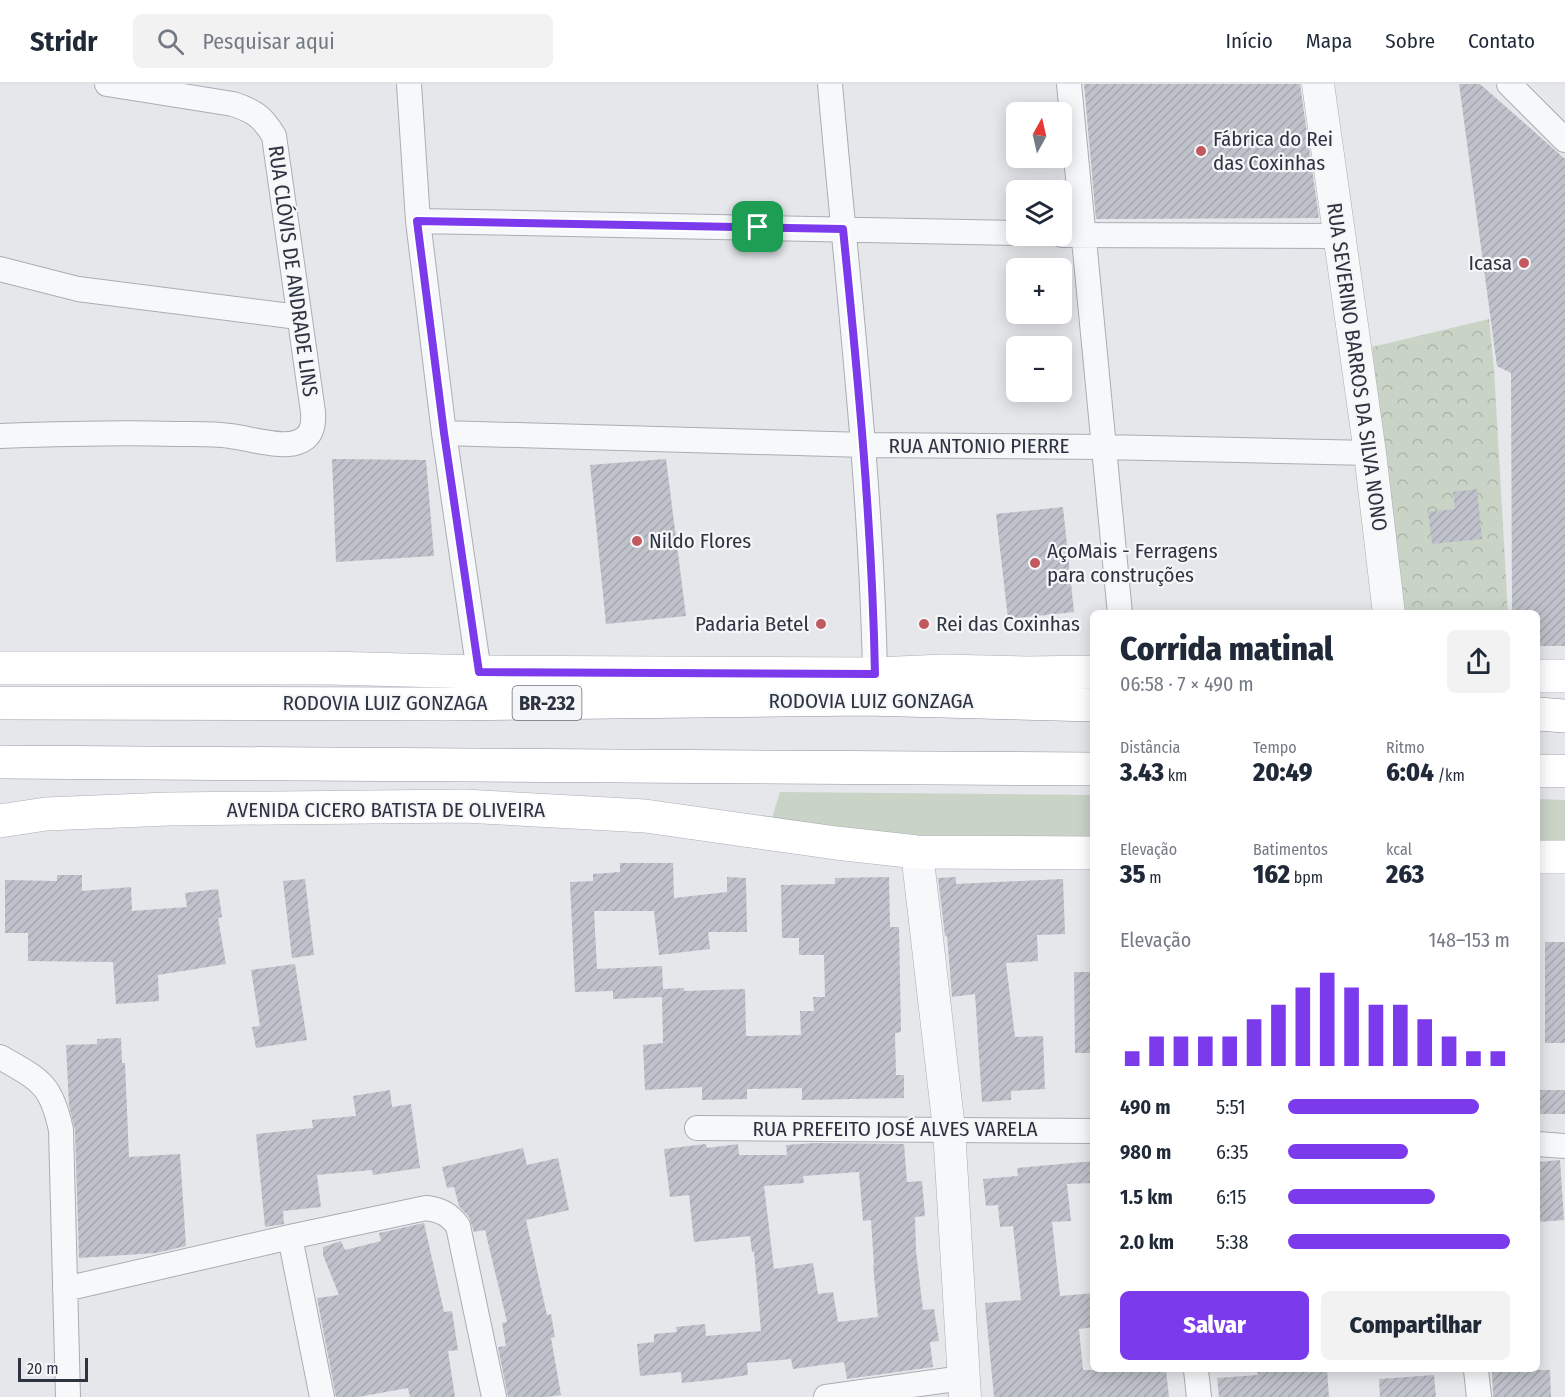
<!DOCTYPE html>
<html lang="pt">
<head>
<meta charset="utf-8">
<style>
	body { margin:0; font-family:"Fira Sans Condensed",sans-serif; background:#f2f2f3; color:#1f2937; height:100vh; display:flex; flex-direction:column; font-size:22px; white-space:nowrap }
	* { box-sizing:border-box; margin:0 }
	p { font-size:20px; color:#747a83 }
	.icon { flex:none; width:33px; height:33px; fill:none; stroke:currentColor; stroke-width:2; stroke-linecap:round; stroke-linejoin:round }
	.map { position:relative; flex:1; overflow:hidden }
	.details { position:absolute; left:1090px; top:526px; width:450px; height:762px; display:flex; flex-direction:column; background:#fff; border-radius:9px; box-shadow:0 3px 15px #0003 }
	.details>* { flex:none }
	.needle { width:39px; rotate:8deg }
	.buttons { position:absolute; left:1006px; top:18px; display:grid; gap:12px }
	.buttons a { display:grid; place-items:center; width:66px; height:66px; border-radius:9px; background:#fff; box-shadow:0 3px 15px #0003; font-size:30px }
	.scale { position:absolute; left:18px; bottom:15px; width:70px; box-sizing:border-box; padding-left:6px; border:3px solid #2e3342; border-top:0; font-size:16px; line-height:21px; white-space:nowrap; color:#2e3342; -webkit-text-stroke:4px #f4f6f8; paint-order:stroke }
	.pin { position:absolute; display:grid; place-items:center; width:51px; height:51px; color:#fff; margin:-26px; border-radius:12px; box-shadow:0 3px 9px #0006 }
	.round { display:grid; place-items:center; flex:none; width:63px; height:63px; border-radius:9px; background:#f2f2f3 }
	.summary { display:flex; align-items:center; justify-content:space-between; height:102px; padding:0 30px }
	h1 { font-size:33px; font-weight:800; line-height:45px }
	.metrics { display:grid; grid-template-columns:repeat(3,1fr); gap:9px; height:102px; padding:6px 30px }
	.metrics div { display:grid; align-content:center }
	.metrics b { font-size:26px; font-weight:800 }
	.metrics small { font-size:16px; font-weight:400 }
	.metrics p { font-size:16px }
	.chart { height:168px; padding:12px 30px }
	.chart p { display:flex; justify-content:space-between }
	.chart svg { width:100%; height:108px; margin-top:6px; stroke:#7c3aed; stroke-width:6 }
	.cta { display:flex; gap:12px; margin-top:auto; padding:12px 30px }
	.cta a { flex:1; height:69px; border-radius:9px; background:#7c3aed; color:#fff; font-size:24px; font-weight:800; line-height:69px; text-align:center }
	.cta a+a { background:#f2f2f3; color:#1f2937 }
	ul { padding:0 30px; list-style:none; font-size:20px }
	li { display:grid; grid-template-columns:96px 72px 1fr; align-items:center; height:45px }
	li i { height:15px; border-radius:8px; background:#7c3aed }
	header { display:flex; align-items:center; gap:36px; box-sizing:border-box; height:84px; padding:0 30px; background:#fff; border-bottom:2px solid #e0e1e3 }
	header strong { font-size:28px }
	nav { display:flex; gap:33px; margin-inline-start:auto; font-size:21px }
	.search { width:420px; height:54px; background:#f2f2f3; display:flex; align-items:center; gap:15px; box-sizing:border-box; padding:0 21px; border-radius:9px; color:#747a83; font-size:22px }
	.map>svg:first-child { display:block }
	.grass { fill:#c9d4c7 }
	.forest { fill:url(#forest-crowns) }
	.building { fill:url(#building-hatch); fill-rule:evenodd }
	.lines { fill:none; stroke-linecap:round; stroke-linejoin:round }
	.minor-casing { stroke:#aaadb5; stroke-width:26 }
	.tertiary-casing { stroke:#aaadb5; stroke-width:33 }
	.secondary-casing { stroke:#aaadb5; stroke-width:34 }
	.trunk-casing { stroke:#8e93a0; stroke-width:34 }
	.minor { stroke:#f7f8f9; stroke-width:24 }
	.tertiary { stroke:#f7f8f9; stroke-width:32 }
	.secondary { stroke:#fff; stroke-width:33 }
	.trunk { stroke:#fff; stroke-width:33 }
	.route-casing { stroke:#fff; stroke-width:12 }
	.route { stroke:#7c3aed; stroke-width:8 }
	.poi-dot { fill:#c1595f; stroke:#f4f6f8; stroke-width:2 }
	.labels { text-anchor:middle; stroke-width:4.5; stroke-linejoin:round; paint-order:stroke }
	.shield { fill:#f4f6f8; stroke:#696e79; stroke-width:1.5 }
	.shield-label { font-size:20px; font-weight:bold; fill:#2e3342 }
	.poi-label { font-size:21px; fill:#2e3342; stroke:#f4f6f8; text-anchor:start }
	.street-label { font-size:21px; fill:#2e3342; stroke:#f4f6f8 }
</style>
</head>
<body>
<header>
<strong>Stridr</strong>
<div class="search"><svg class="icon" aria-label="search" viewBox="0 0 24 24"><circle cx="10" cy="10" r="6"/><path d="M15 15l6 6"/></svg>Pesquisar aqui</div>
<nav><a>Início</a><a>Mapa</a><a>Sobre</a><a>Contato</a></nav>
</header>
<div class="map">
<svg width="1565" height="1313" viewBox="0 0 1565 1313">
	<defs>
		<pattern id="forest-crowns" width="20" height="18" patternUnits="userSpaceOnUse" patternTransform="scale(1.5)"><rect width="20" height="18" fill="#c9d4c7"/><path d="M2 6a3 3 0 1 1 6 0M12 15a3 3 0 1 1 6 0" fill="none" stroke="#adb6ac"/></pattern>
		<pattern id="building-hatch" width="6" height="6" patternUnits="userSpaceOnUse" patternTransform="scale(1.5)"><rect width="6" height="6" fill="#bfc2ca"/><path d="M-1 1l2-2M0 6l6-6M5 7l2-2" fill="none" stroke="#a4a7af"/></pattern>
	</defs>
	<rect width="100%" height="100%" fill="#e5e7eb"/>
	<path class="grass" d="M780 708 1093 711V754L766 753Z
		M1538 715 1565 716V761L1538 760Z"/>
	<path class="forest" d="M1489 235 1494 285 1508 529H1403L1372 263Z"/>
	<path class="building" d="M1084 0H1300L1319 134 1096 135Z
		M1459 0H1480L1565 75V562H1538V530H1512L1511 289 1497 282Z
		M332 375 426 376 434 472 336 478Z
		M666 375 686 532 606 540 590 381Z
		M1477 405 1482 455 1432 460 1428 428 1455 425 1453 408Z
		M1063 423 1074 528 1008 535 996 430Z
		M620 779H673L674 814 727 808V793L746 794 747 848H708L710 865 659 871 654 827H594L597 885 662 882 663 905 684 904V907L745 905 746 952 801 951 800 927H814L813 913H825L824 871H799V854H782L781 801 835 800V794L889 793 890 843H899L901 948 895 949 896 991H904V1014L802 1016V1004L747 1005V1015L702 1016V1003L645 1006 643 961 663 959 662 913 613 915V907L575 908 570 798 593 797V790L620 788Z
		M57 791H82V807L131 803 132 827 187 823 185 809 218 805 222 833 218 834 226 880 158 891 159 917 116 920 113 878 28 877V849H5V796L57 797Z
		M956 793V800L1063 795 1065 850 1037 851 1038 877 1006 879 1015 953 1043 952 1045 1005 1011 1007V1016L982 1018 975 910 952 913 947 852H945L938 794Z
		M305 795 314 871 292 874 283 797Z
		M1545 858H1565V959H1545Z
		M295 880 307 956 256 964 252 943 260 942 251 886Z
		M1074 888H1094V969H1075Z
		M121 954 122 979H125L129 1073 180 1070 186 1162 156 1169 79 1174 75 1046 69 1022 66 961 97 960V955Z
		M390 1006 392 1023 411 1020 420 1084 373 1091 372 1086 317 1091 321 1123 283 1127 284 1140 265 1143 256 1050 313 1044 312 1036 356 1032 353 1012Z
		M1538 1006H1565V1030H1538Z
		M816 1059 904 1060 907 1098 922 1097 925 1132 915 1133 916 1167 923 1226 934 1225 939 1257 930 1258 933 1283 847 1295 844 1278 793 1285 791 1275 747 1279 748 1291 712 1296 682 1299 681 1288 640 1292 637 1260 654 1258V1250L677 1248 676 1243 705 1240 706 1252 761 1247 754 1168H752L750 1152 694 1158 689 1111 670 1113 664 1065 706 1060 707 1064 738 1060 739 1071H787L786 1061ZM859 1088 863 1137 871 1136 874 1181H873L878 1233 838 1238 833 1208 818 1210 813 1179 774 1185 764 1102 804 1099 803 1092Z
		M523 1064 527 1081 558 1074 569 1126 526 1136 547 1231 551 1230 555 1253 551 1254 561 1311 546 1313H508L498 1263 506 1262 502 1239 507 1238 485 1146 474 1148 469 1133 459 1122 454 1103 447 1104 442 1083Z
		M1560 1076 1564 1136 1538 1138V1078Z
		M1094 1077V1099L1067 1100 1071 1137 1052 1138 1060 1212 1094 1209V1243L1079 1245 1083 1286H1166L1169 1313H994L985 1219 1021 1216 1013 1142 1000 1143 998 1121 986 1122 983 1095 1018 1092 1017 1084Z
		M424 1139 444 1228 452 1227 458 1266 448 1267 455 1313H410L408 1304 358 1313H336L317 1214 339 1211 323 1171V1163L341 1157 345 1166 381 1157 379 1149Z
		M1257 1286H1327L1329 1313H1219L1217 1294 1258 1291Z
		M1492 1286H1550L1551 1313H1493Z
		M1434 1291 1436 1313H1380L1379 1295Z"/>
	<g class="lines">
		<g class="minor-casing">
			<path id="minor" d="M409 0 418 137 444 349 479 588
				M830 0C847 196 871 392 875 590
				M1069 0 1120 530
				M1509 0 1565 56
				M418 137 1017 149
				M1062 151 1340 152
				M0 185 78 205 298 233
				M444 349 865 361 1103 363 1370 369
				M0 352C58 350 117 348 175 350 193 350 212 349 230 352 249 354 281 365 298 358 312 353 314 341 313 328L274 52C262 32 254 27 233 20L107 0
				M0 973C40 996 51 999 61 1046L68 1313
				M697 1044 1094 1047
				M1538 1060 1565 1062
				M290 1153 322 1313
				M65 1205 290 1153 426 1124C441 1126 449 1130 458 1142L494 1313
				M1196 1286 1199 1313
				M1476 1286 1479 1313
				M826 1313 963 1294"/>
		</g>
		<g class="tertiary-casing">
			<path id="tertiary" d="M1318 0 1370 369 1389 530
				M917 768 949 1045 965 1313"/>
		</g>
		<g class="secondary-casing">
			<path id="secondary" d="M0 584H330L479 588 875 590 944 587 1028 589 1094 588
				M1538 592H1565
				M0 737 46 730 169 725 464 722 645 732 836 759 917 768 1094 769
				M1538 773H1565"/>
		</g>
		<g class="trunk-casing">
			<path id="trunk" d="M0 619 449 620 865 615 1094 621
				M1538 630 1565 632
				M0 678 1094 685
				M1538 687H1565"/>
		</g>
		<use href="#minor" class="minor"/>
		<use href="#tertiary" class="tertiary"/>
		<use href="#secondary" class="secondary"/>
		<use href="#trunk" class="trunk"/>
	</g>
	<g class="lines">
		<g class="route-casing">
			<path id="route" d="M417 137 843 145C858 293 872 441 875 590L479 588 444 349Z"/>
		</g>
		<use href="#route" class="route"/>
	</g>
	<g class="poi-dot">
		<circle cx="1201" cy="67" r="6"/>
		<circle cx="1524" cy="179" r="6"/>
		<circle cx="637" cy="457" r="6"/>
		<circle cx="1035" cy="479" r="6"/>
		<circle cx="821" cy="540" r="6"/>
		<circle cx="924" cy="540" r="6"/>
	</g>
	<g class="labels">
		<rect class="shield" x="512.5" y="602" width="69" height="34" rx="4.5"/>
		<g class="shield-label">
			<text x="547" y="626">BR-232</text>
		</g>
		<g class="poi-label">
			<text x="1213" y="62">Fábrica do Rei<tspan x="1213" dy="24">das Coxinhas</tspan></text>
			<text x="1512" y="186" text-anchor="end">Icasa</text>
			<text x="649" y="464">Nildo Flores</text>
			<text x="1047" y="474">AçoMais - Ferragens<tspan x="1047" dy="24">para construções</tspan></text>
			<text x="809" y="547" text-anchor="end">Padaria Betel</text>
			<text x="936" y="547">Rei das Coxinhas</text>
		</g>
		<g class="street-label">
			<text transform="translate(293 187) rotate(82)" y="7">RUA CLÓVIS DE ANDRADE LINS</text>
			<text transform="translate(1357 283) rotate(82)" y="7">RUA SEVERINO BARROS DA SILVA NONO</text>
			<text x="979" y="369">RUA ANTONIO PIERRE</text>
			<text x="871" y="624">RODOVIA LUIZ GONZAGA</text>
			<text x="385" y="626">RODOVIA LUIZ GONZAGA</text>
			<text x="386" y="733">AVENIDA CICERO BATISTA DE OLIVEIRA</text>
			<text x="895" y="1052">RUA PREFEITO JOSÉ ALVES VARELA</text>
		</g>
	</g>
</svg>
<div class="buttons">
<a><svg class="needle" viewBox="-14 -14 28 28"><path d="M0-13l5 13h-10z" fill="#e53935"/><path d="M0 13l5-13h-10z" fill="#747a83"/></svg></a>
<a><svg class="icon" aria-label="layers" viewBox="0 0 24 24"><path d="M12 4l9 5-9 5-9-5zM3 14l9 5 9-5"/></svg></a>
<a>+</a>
<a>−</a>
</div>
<div class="scale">20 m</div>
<div class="pin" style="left:758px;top:143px;background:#1e9e55"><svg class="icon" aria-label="arrive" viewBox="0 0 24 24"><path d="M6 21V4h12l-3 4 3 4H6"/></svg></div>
<section class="details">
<div class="summary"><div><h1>Corrida matinal</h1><p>06:58 · 7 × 490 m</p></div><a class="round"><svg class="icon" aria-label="share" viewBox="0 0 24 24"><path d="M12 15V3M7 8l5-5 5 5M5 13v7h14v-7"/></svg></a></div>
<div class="metrics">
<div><p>Distância</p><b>3.43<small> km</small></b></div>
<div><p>Tempo</p><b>20:49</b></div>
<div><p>Ritmo</p><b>6:04<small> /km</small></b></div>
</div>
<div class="metrics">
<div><p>Elevação</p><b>35<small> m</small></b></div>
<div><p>Batimentos</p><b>162<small> bpm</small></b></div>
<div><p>kcal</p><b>263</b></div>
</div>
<div class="chart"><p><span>Elevação</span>148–153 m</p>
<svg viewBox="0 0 160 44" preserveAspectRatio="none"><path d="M5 44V38M15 44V32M25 44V32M35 44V32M45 44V32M55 44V25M65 44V19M75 44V12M85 44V6M95 44V12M105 44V19M115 44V19M125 44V25M135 44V32M145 44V38M155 44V38"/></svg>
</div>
<ul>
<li><b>490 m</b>5:51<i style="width:86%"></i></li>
<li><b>980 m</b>6:35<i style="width:54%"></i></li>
<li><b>1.5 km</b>6:15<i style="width:66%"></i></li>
<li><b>2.0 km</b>5:38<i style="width:100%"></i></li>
</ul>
<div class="cta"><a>Salvar</a><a>Compartilhar</a></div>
</section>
</div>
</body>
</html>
